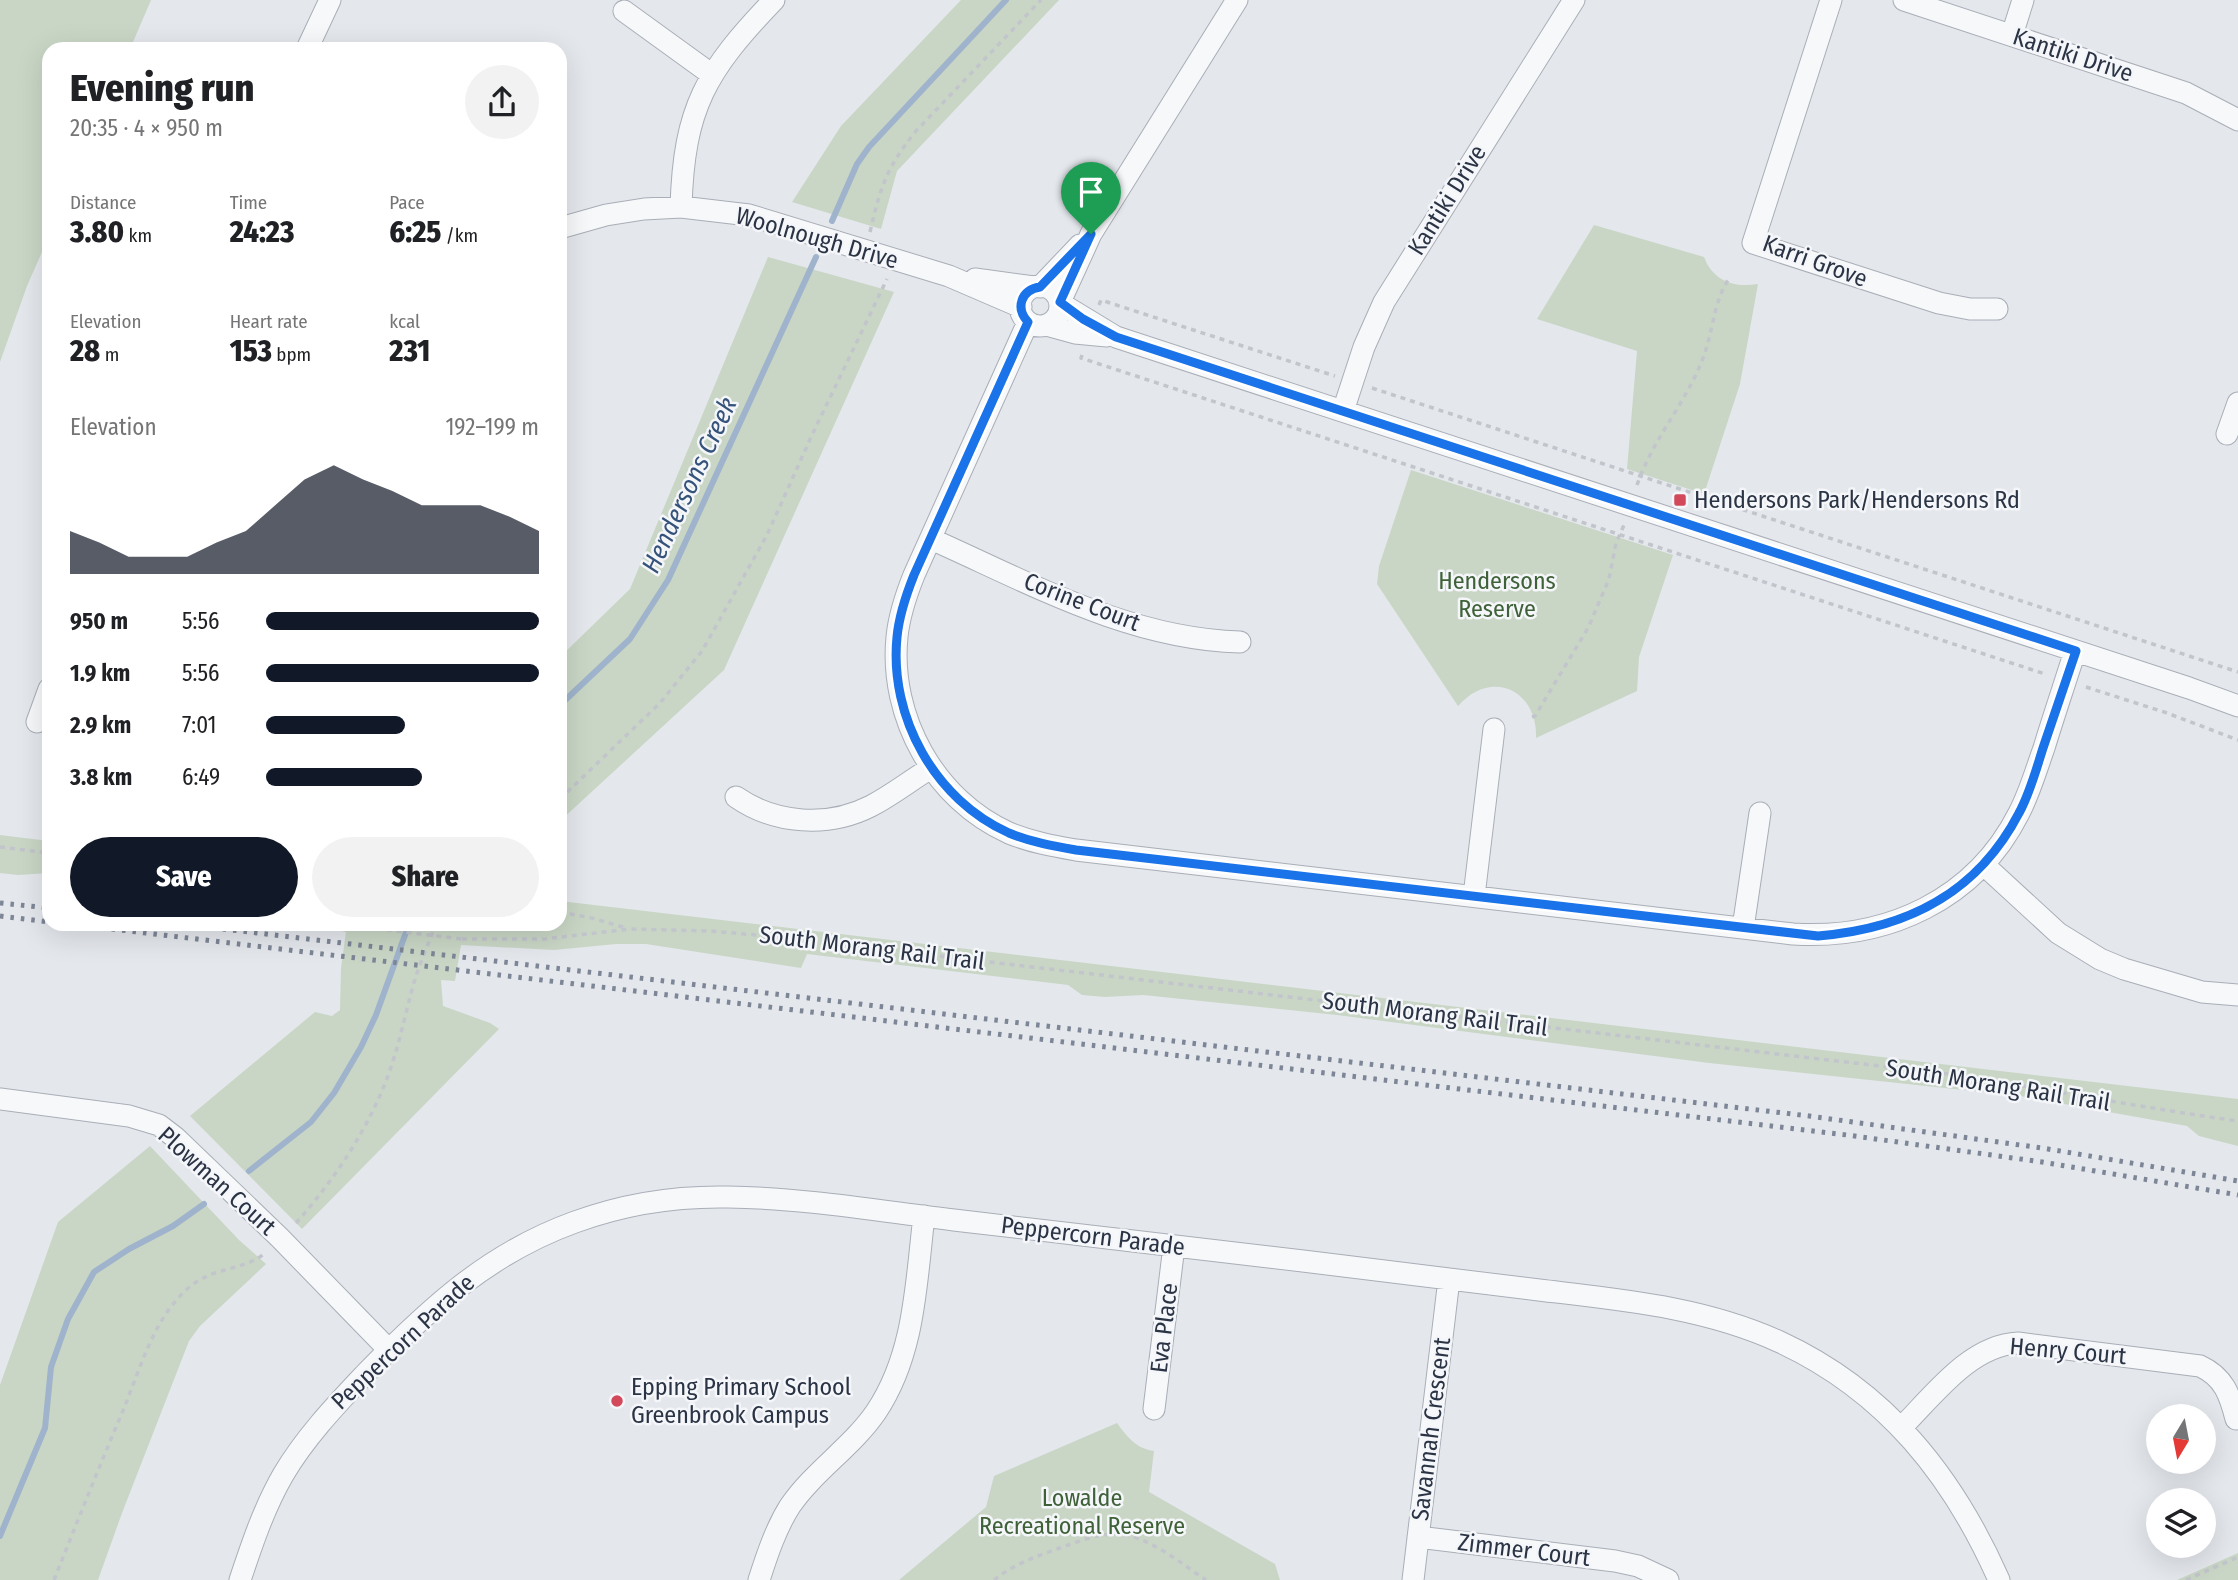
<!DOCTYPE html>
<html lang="en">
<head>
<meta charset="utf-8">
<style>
	body { margin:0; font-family:"Fira Sans Condensed",sans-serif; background:#f2f2f2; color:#202124; height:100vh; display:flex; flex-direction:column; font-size:26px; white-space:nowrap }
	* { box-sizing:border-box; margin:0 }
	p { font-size:23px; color:#757577 }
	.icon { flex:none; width:38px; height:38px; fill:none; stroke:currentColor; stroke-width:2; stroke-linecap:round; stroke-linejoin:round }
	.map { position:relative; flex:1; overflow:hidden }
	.details { position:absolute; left:42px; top:42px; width:525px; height:889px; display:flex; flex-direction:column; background:#fff; border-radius:21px; box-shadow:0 7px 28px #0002 }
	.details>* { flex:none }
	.needle { width:46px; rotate:190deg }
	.fabs { position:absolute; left:2146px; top:1404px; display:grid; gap:14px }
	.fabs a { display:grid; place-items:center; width:70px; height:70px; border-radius:50%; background:#fff; box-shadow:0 7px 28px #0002; font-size:35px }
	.pin { position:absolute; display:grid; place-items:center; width:60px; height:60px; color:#fff; margin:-72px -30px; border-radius:50% 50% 50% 0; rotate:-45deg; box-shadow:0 0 7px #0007 }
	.pin .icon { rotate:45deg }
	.round { display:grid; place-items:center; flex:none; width:74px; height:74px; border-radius:37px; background:#f2f2f2 }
	.headline { display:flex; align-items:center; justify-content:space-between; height:119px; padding:0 28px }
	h1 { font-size:38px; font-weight:800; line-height:52px }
	.figures { display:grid; grid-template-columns:repeat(3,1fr); gap:10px; height:119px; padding:7px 28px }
	.figures div { display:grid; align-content:center }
	.figures b { font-size:30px; font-weight:800 }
	.figures small { font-size:19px; font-weight:400 }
	.figures p { font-size:19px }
	.chart { height:196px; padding:14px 28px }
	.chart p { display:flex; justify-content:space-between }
	.chart svg { width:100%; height:126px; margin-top:7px; fill:#111827; opacity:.7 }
	.action { display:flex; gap:14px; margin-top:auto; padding:14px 28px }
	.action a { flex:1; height:80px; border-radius:42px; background:#111827; color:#fff; font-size:28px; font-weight:800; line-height:80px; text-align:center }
	.action a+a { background:#f2f2f2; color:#202124 }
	ul { padding:0 28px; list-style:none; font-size:23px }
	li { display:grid; grid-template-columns:112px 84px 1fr; align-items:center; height:52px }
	li i { height:18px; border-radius:9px; background:#111827 }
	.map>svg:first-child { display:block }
	.green { fill:#c9d6c5 }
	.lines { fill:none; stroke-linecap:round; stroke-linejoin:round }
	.stream { stroke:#9fb4cc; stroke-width:6 }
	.street-casing { stroke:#a9aeb7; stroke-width:23 }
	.path { stroke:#c2c5cb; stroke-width:3.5; stroke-dasharray:5 5; stroke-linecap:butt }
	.street { stroke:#f7f8fa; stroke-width:21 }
	.rail { stroke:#7d8696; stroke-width:5; stroke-dasharray:3.5 7; stroke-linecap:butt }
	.path-bridge { stroke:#c2c5cb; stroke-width:3.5; stroke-dasharray:5 5; stroke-linecap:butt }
	.route-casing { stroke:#fff; stroke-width:14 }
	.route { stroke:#1a73e8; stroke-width:9 }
	.poi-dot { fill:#d1495b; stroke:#f4f6f9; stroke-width:2.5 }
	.labels { text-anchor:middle; stroke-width:5; stroke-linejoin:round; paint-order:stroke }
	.street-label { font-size:24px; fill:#2b3445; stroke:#f4f6f9 }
	.poi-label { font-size:24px; fill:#2b3445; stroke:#f4f6f9; text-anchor:start }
	.park-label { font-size:24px; fill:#3f6138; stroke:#f4f6f9 }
	.water-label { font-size:26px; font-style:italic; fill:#34527a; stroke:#f4f6f9 }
</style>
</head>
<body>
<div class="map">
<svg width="2238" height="1580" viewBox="0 0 2238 1580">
	<rect width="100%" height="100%" fill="#e4e7ec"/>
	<path class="green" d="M0 0H151L130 49H49V236L27 286 0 362Z
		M961 0H1059L897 171 881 229 792 202 841 126Z
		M1594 225 1704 257C1713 281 1734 288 1758 284L1740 384 1704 494 1627 469 1637 351 1537 319Z
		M768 257 894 292 724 670 560 821V657L630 589Z
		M1411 470 1673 555 1639 657 1637 691 1536 738C1538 690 1491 668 1458 706L1377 584 1379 566Z
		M0 835 49 841V873L18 875 0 873Z
		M560 901 2238 1099V1146L2199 1136 2187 1126 2020 1096 1709 1063 1337 1015 1143 995 1105 997 1082 995 1068 985 807 954 801 968 646 944H616L554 950 461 945 455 981 441 980 443 1006 490 1023 499 1029 302 1229 190 1116 315 1012 332 1016 340 1010 341 968 346 932 311 924H560Z
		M150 1146 239 1240 266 1264 200 1326 189 1341 122 1513 98 1580H0V1385L58 1222Z
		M1117 1423C1127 1437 1137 1449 1154 1451L1149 1492 1275 1564 1280 1580H899L986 1507 994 1476Z
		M2238 1553V1580H2177Z"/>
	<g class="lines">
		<path class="stream" d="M832 221 857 164 869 147 1006 0
			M560 705 630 639 668 580 816 257
			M249 1171 311 1122 334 1093 361 1047 376 1015 409 924
			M0 1536 45 1428 51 1367 68 1319 94 1272 129 1249 173 1226 204 1204"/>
		<g class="street-casing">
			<path id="street" d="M1831 0 1753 243 1939 303 1970 309H1997
				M1904 0 2186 93 2238 120
				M624 11 711 74
				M2012 35 2023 0
				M307 49 330 0
				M681 207C684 107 706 71 774 0
				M560 228 606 215 644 209 681 207 749 215 949 276 1021 307
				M975 279 1034 287
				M1020 306a20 20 0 1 1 40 0a20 20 0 1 1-40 0Z
				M1040 287 1080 245
				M1060 302 1091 234 1237 0
				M1060 303 1116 337 2189 688 2238 706
				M1028 322 914 575C906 595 899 616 897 637 889 717 935 800 1009 833 1031 842 1053 846 1076 850L1793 934C1887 940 1975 900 2019 813 2030 792 2036 770 2044 748 2054 715 2065 683 2075 651
				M1046 325 1075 333 1107 336
				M1343 411 1364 347 1384 302 1574 0
				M2227 434 2238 403
				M931 539C1030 583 1129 639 1240 642
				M37 722 49 689
				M736 797C775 824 828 828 871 806 892 795 911 780 931 768
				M1984 865 2058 933 2100 959 2124 969 2202 992 2238 995
				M1474 896 1494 729
				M1743 928 1760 813
				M0 1099 129 1116 159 1125 176 1138 280 1238 389 1350
				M1154 1409 1174 1246
				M1901 1428C1933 1396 1970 1345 2018 1343L2200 1366C2224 1377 2230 1395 2236 1419
				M1418 1537 1615 1561 1638 1566 1668 1580
				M240 1580C252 1544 264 1508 283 1475 306 1436 337 1404 368 1371 431 1307 489 1253 575 1222 624 1204 676 1196 728 1197 803 1198 879 1211 954 1220 1070 1234 1187 1247 1303 1261 1382 1271 1461 1280 1539 1290 1622 1300 1704 1307 1780 1342 1886 1391 1953 1476 1999 1580
				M759 1580C767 1555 776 1528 790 1506 814 1471 852 1447 876 1412 915 1354 916 1283 924 1216
				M1413 1580 1449 1279"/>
		</g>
		<path class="path" d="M870 232C881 185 886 169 916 131L1041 0
			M1099 305 1101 300 1335 376
			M1082 355 1081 358 2045 674
			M1372 388 2238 672
			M1637 485C1652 441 1684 405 1701 363 1713 336 1712 306 1728 280
			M2086 687 2167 713 2238 740
			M1532 717 1535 716 1588 628 1609 579 1616 543 1624 525
			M560 799 660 703 702 651 767 535 812 435 887 279
			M0 847 49 853
			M560 912 592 918 626 928
			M340 924 347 925
			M462 939H544L630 929 711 931 767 936 1957 1075C2051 1090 2144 1108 2238 1121
			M296 1223C335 1179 369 1128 389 1073 400 1042 406 1010 415 979 421 961 429 942 436 924
			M54 1580C77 1522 100 1465 124 1408 140 1369 153 1321 185 1291 212 1265 243 1272 265 1253
			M994 1580C1013 1565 1034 1557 1057 1549 1075 1543 1095 1534 1114 1534 1147 1534 1180 1563 1206 1580
			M2186 1580 2238 1557"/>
		<use href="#street" class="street"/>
		<path class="rail" d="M0 903 49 908
			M0 916 49 922
			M70 924 1847 1135 2042 1162 2238 1195
			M181 924 1809 1116 2042 1148 2238 1181"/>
		<path class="path-bridge" d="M347 925 462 939"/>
	</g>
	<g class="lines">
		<g class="route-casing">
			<path id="route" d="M1091 234 1060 302 1083 319 1116 337 2076 651C2065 683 2054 716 2043 748 2036 770 2030 793 2019 813 1977 894 1906 929 1818 936L1076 850C1053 846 1031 842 1009 833 935 800 889 717 897 637 899 616 906 595 914 575L1028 322C1015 308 1021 290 1040 287Z"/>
		</g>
		<use href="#route" class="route"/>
	</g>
	<g class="poi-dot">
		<rect x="1673" y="493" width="14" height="14" rx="3.5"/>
		<circle cx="617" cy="1401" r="7"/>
	</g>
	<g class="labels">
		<g class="street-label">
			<text transform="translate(2073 55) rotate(18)" y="8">Kantiki Drive</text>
			<text transform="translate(1447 200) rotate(-58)" y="8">Kantiki Drive</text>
			<text transform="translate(817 238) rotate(16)" y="8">Woolnough Drive</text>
			<text transform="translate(1815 261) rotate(20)" y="8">Karri Grove</text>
			<text transform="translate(1082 602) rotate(21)" y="8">Corine Court</text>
			<text transform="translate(872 948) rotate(7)" y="8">South Morang Rail Trail</text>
			<text transform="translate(1435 1014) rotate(7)" y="8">South Morang Rail Trail</text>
			<text transform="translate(1998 1085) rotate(9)" y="8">South Morang Rail Trail</text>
			<text transform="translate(217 1181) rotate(42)" y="8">Plowman Court</text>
			<text transform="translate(1093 1236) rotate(7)" y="8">Peppercorn Parade</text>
			<text transform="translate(1164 1328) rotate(-83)" y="8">Eva Place</text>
			<text transform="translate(403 1342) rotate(-43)" y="8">Peppercorn Parade</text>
			<text transform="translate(2068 1351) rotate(5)" y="8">Henry Court</text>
			<text transform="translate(1431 1429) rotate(-83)" y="8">Savannah Crescent</text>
			<text transform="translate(1524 1550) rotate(7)" y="8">Zimmer Court</text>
		</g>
		<g class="poi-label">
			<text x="1694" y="508">Hendersons Park/Hendersons Rd</text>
			<text x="631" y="1395">Epping Primary School<tspan x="631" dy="28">Greenbrook Campus</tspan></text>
		</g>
		<g class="park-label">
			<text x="1497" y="589">Hendersons<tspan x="1497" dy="28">Reserve</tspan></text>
			<text x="1082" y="1506">Lowalde<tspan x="1082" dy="28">Recreational Reserve</tspan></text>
		</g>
		<g class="water-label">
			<text transform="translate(689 485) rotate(-65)" y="9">Hendersons Creek</text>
		</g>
	</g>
</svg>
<div class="fabs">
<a><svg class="needle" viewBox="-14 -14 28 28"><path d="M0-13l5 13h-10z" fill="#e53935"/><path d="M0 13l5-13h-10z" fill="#757577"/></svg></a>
<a><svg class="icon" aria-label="layers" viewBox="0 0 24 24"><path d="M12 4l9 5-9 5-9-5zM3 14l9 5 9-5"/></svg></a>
</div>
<div class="pin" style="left:1091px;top:234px;background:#1e9e55"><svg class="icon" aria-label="arrive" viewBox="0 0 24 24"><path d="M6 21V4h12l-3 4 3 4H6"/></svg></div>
<section class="details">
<div class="headline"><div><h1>Evening run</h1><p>20:35 · 4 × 950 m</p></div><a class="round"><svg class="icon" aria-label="share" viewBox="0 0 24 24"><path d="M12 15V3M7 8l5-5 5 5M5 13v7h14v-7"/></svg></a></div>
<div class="figures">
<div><p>Distance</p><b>3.80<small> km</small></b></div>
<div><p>Time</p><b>24:23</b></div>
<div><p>Pace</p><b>6:25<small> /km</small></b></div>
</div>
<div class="figures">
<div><p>Elevation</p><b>28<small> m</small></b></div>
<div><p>Heart rate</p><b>153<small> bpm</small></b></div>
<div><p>kcal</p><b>231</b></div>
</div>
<div class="chart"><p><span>Elevation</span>192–199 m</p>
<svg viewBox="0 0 160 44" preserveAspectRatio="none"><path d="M0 44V29L10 33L20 38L30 38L40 38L50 33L60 29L70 20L80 11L90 6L100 11L110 15L120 20L130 20L140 20L150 24L160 29V44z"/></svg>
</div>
<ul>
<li><b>950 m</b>5:56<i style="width:100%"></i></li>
<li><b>1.9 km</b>5:56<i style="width:100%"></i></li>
<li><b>2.9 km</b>7:01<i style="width:51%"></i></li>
<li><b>3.8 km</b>6:49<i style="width:57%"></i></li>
</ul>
<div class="action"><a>Save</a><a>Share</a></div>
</section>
</div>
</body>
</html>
